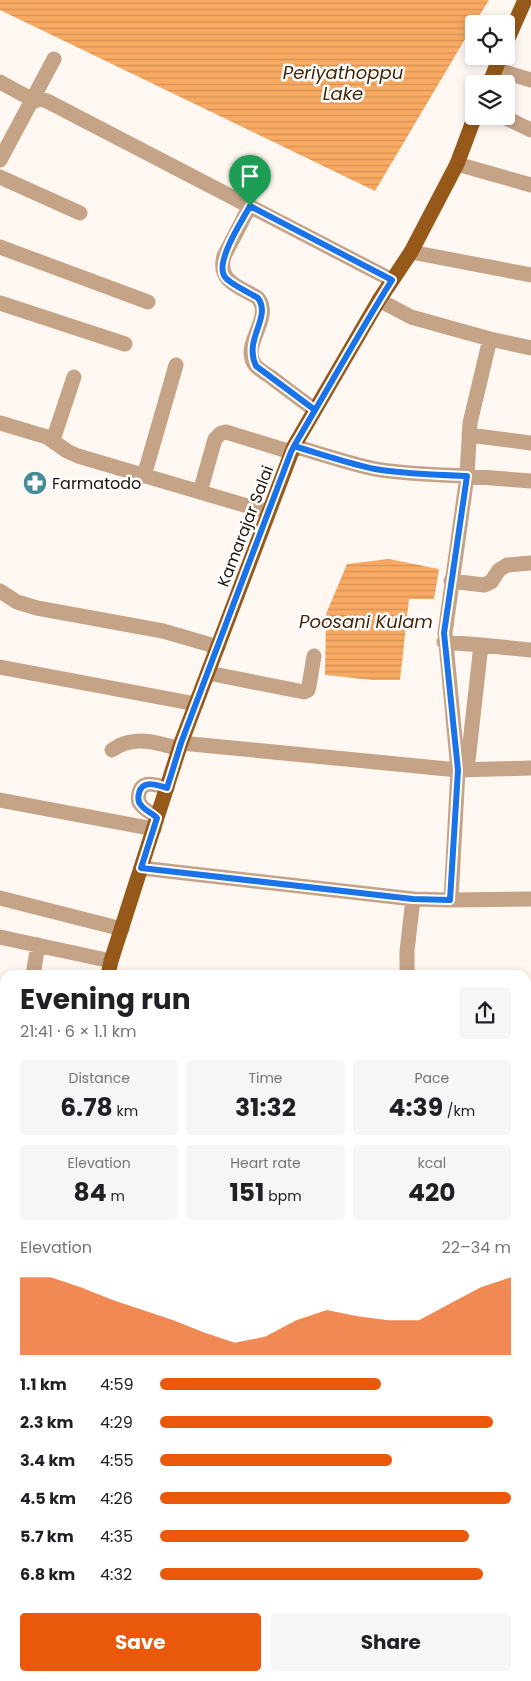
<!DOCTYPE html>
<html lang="en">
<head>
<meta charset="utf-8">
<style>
	body { margin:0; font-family:Poppins,sans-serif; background:#f6f6f6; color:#202124; height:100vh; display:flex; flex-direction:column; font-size:19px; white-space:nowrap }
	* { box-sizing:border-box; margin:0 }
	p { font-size:16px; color:#757577 }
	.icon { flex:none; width:28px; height:28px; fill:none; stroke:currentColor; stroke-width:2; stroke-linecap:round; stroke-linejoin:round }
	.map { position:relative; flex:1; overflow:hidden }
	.drawer { position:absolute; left:0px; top:970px; width:531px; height:711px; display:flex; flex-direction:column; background:#fff; border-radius:15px 15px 0 0; box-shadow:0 2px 8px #0003 }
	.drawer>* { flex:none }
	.fabs { position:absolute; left:465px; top:15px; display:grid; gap:10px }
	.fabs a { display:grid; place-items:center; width:50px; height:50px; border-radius:5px; background:#fff; box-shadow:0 2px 8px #0003; font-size:25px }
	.pin { position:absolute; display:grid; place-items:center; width:42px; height:42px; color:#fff; margin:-51px -21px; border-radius:50% 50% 50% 0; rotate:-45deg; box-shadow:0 0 5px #0007 }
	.pin .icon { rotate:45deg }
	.round { display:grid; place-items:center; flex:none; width:52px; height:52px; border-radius:5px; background:#f6f6f6 }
	.summary { display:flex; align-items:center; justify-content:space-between; height:85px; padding:0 20px }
	h1 { font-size:28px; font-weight:700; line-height:38px }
	.metrics { display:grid; grid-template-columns:repeat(3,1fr); gap:8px; height:85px; padding:5px 20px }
	.metrics div { display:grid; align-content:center; border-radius:5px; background:#f6f6f6; text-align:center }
	.metrics b { font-size:25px; font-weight:700 }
	.metrics small { font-size:14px; font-weight:400 }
	.metrics p { font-size:14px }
	.chart { height:140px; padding:10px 20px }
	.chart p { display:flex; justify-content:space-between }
	.chart svg { width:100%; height:90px; margin-top:5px; fill:#ea580c; opacity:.7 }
	.button { display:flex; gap:10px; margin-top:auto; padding:10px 20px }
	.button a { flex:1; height:58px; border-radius:5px; background:#ea580c; color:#fff; font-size:20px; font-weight:700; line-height:58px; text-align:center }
	.button a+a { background:#f6f6f6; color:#202124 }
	ul { padding:0 20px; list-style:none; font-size:16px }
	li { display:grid; grid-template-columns:80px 60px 1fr; align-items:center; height:38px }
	li i { height:12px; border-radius:6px; background:#ea580c }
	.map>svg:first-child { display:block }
	.water { fill:url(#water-rules) }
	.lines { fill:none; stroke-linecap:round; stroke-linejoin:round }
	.minor { stroke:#c5a386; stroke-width:15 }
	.major { stroke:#96591a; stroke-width:15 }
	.route-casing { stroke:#fff; stroke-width:10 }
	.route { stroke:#1a73e8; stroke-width:6 }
	.labels { text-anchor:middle; stroke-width:5; stroke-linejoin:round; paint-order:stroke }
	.poi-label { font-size:16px; fill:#1e130a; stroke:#fff; text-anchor:start }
	.street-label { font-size:16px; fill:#1e130a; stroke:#fff }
	.water-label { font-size:18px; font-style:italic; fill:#442606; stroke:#fff }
</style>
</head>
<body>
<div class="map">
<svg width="531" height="1681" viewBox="0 0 531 1681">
	<defs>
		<pattern id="water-rules" width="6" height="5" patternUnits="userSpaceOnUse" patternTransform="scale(1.25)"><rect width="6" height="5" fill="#f8a962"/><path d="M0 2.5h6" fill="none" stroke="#d49154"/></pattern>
	</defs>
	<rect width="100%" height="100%" fill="#fef7f2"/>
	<path class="water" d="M0 0H489L474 24 375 191 0 10Z
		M389 559 439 569 434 599H409L400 680H372L325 675 326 614 347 564Z"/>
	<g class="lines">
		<path class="minor" d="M495 69 531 80
			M0 82 35 101
			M31 102 54 59
			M502 116 531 130
			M0 160 31 102 39 99 47 101 392 280
			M457 164 531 185
			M0 177 80 213
			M250 206 224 256C217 282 239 286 258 298 274 319 240 344 255 365 259 370 266 374 271 377 285 388 300 399 315 410
			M0 247 148 302
			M411 252 531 275
			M379 300 411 317 490 339 531 348
			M0 303 125 344
			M0 423 47 437 67 451 78 456 268 512
			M469 435 531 443
			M53 440 74 377
			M294 446C321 454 347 463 375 469 405 474 437 475 467 476L470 423 490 339
			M144 476 176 365
			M200 492 215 439 221 433 226 432 291 452
			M451 581 484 585 491 582 499 570 507 565 531 563
			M0 591 17 602 37 608 163 631 218 647
			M444 642 481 645
			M0 667 196 704
			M208 673 304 692 308 690 309 686 314 656
			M181 743 458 770 531 768
			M112 750C133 735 157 742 179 749
			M467 770 481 645 531 650
			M0 800 154 829
			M157 817C152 813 144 810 141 805 138 802 138 797 139 793 142 779 157 785 167 788
			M141 868 413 899 451 900 531 899
			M0 898 122 929
			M451 900 458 770 445 633 467 476 531 481
			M0 937 111 961
			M33 975 38 945
			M407 975V951L413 899
			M526 1019H531
			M0 1129 5 1128
			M0 1174H5
			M0 1249 5 1250
			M0 1283H5
			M526 1338 531 1337
			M0 1392H5
			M526 1487H531
			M0 1525 5 1523
			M526 1605H531
			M96 1676 125 1681
			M440 1676V1681"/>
		<path class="major" d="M506 43 525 0
			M489 84 501 56
			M108 975 111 961 181 743 294 446 379 300 411 252 457 164 475 116
			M11 1681 13 1676"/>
	</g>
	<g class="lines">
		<g class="route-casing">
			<path id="route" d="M250 206C242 221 214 263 225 277 230 284 250 293 258 298 272 318 243 339 256 366L315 410 294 446 291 452 181 743 167 788C157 785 142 779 139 793 138 797 138 802 141 805 144 810 152 813 157 818L141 868 413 899 450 900 458 770 444 633 467 476C437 475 405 474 375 469 347 463 321 454 294 446 327 391 358 334 392 280L250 206"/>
		</g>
		<use href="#route" class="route"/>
	</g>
	<defs>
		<g id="pharmacy-disc" transform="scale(1.25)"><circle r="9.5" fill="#468b98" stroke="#fff"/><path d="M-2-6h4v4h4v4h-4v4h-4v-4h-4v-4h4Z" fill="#fff"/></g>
	</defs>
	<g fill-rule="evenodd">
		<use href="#pharmacy-disc" x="35" y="483"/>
	</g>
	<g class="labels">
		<g class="poi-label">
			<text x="52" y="489">Farmatodo</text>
		</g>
		<g class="street-label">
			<text transform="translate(245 526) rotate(-69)" y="6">Kamarajar Salai</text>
		</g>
		<g class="water-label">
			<text x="343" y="79">Periyathoppu<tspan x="343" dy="21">Lake</tspan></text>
			<text x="366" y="628">Poosani Kulam</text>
		</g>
	</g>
</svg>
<div class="fabs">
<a><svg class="icon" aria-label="locate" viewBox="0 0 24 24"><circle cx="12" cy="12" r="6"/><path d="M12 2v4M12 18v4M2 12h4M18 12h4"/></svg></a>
<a><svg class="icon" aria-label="layers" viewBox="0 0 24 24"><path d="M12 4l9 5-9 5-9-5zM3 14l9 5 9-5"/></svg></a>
</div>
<div class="pin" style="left:250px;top:206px;background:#1e9e55"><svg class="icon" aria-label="arrive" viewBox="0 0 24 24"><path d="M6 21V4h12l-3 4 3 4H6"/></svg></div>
<section class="drawer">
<div class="summary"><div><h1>Evening run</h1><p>21:41 · 6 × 1.1 km</p></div><a class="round"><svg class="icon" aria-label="share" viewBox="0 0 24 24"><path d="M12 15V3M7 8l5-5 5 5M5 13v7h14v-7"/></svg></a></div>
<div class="metrics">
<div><p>Distance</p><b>6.78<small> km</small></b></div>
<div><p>Time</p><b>31:32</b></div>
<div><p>Pace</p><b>4:39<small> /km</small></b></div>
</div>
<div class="metrics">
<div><p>Elevation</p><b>84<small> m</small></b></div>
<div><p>Heart rate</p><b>151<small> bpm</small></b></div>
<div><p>kcal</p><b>420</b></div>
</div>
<div class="chart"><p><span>Elevation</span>22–34 m</p>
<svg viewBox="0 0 160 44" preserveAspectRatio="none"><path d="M0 44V6L10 6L20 11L30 17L40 22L50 27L60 33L70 38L80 35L90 27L100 22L110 25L120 27L130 27L140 19L150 11L160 6V44z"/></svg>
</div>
<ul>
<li><b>1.1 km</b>4:59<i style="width:63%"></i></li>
<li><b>2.3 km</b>4:29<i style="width:95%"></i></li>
<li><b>3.4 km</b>4:55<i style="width:66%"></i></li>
<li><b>4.5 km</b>4:26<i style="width:100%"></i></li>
<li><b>5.7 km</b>4:35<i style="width:88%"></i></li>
<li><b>6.8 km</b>4:32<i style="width:92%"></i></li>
</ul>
<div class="button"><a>Save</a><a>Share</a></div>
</section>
</div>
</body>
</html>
